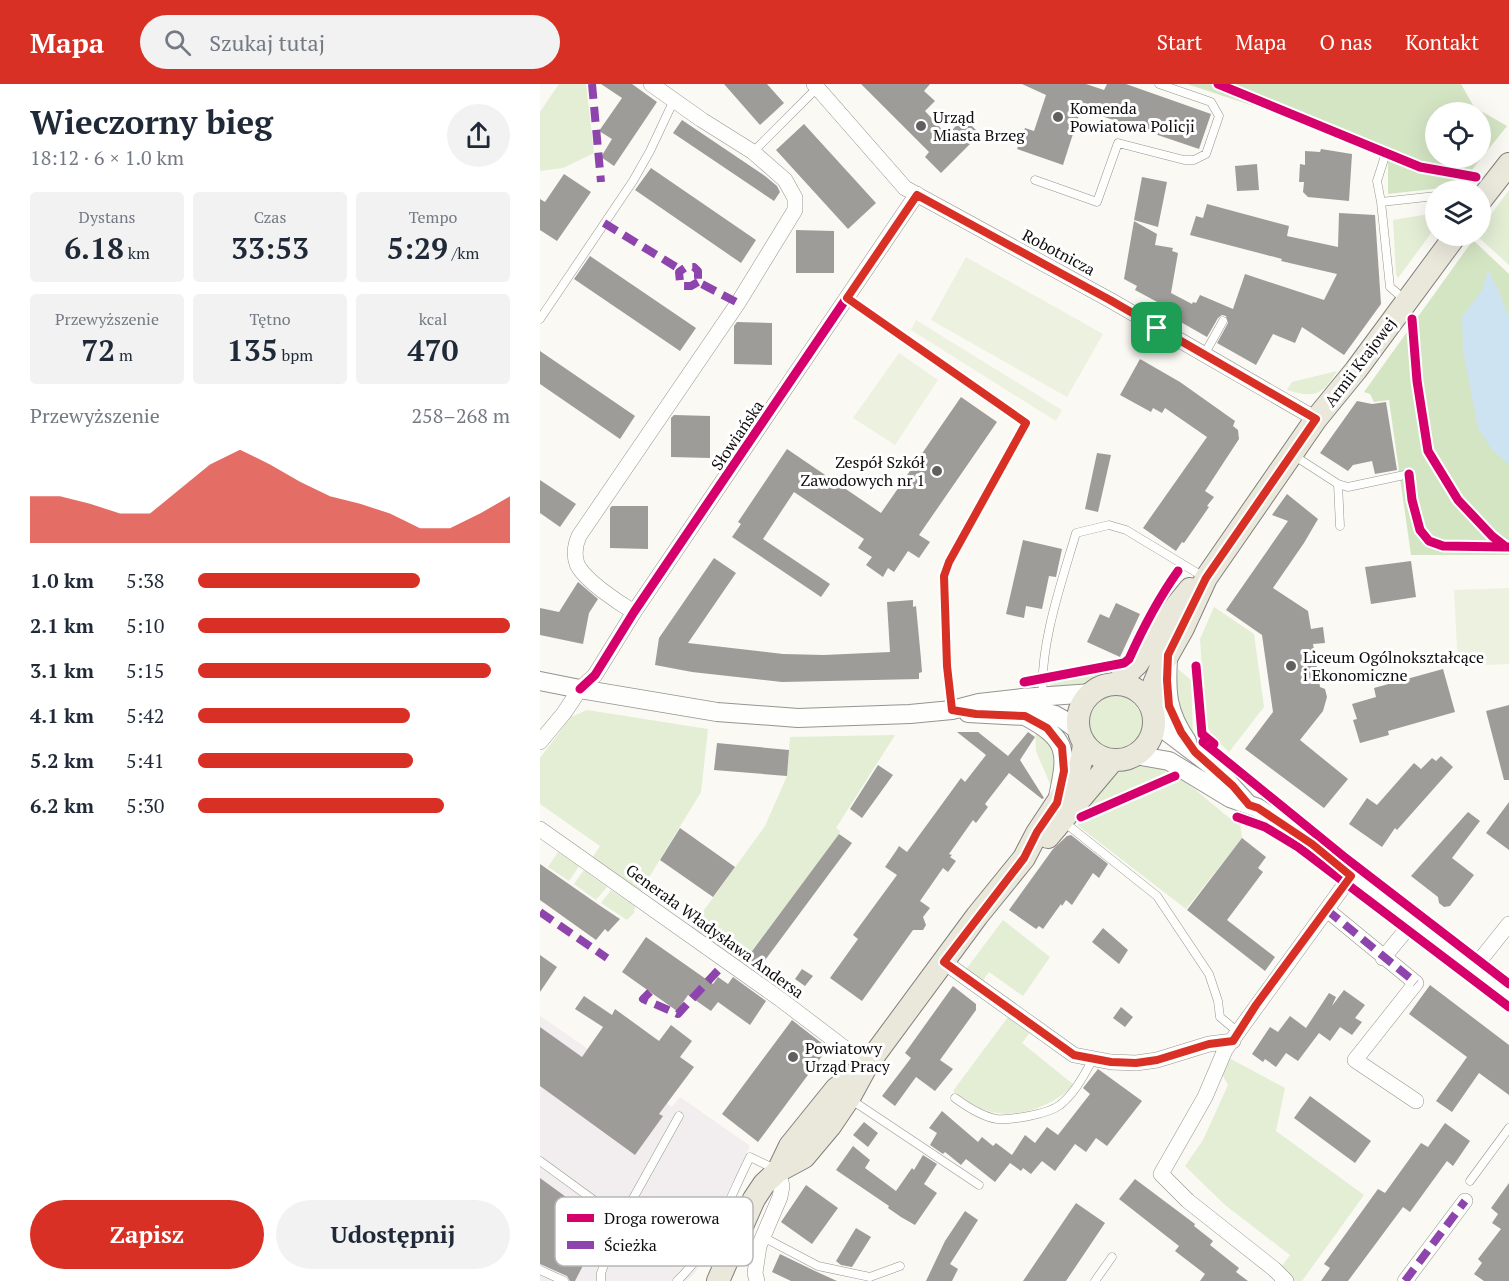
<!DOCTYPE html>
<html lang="pl">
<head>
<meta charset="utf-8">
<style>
	body { margin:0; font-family:"PT Serif",serif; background:#f2f2f3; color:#1f2937; height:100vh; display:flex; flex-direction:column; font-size:22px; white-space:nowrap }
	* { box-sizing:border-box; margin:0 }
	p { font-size:20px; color:#747a83 }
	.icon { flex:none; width:33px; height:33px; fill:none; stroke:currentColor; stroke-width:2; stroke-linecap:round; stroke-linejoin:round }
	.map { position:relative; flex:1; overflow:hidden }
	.details { display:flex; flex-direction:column; background:#fff; width:540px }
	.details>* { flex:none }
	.controls { position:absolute; left:885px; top:18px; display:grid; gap:12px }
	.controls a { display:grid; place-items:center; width:66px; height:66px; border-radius:50%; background:#fff; box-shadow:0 6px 24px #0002; font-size:30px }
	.pin { position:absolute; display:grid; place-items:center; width:51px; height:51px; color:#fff; margin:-26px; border-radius:12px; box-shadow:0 3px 9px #0006 }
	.round { display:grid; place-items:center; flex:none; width:63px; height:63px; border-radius:32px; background:#f2f2f3 }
	.headline { display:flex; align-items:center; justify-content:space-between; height:102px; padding:0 30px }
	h1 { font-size:33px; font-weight:600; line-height:45px }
	.stats { display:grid; grid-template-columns:repeat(3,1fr); gap:9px; height:102px; padding:6px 30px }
	.stats div { display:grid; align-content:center; border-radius:6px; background:#f2f2f3; text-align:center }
	.stats b { font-size:30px; font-weight:600 }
	.stats small { font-size:16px; font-weight:400 }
	.stats p { font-size:16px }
	.chart { height:168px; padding:12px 30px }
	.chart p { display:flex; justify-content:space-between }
	.chart svg { width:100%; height:108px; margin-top:6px; fill:#d93025; opacity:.7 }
	.button { display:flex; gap:12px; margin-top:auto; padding:12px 30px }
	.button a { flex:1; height:69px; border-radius:36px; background:#d93025; color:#fff; font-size:24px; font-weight:600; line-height:69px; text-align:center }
	.button a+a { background:#f2f2f3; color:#1f2937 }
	ul { padding:0 30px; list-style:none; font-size:20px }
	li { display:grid; grid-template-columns:96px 72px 1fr; align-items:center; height:45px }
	li i { height:15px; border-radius:8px; background:#d93025 }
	header { display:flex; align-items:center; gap:36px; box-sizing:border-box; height:84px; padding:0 30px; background:#d93025; color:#fff }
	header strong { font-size:28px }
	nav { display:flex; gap:33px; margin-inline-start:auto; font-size:21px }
	.search { width:420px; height:54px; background:#f2f2f3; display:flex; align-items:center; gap:15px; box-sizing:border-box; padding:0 21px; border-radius:33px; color:#747a83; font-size:22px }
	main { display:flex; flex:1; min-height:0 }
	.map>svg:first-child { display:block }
	.industrial { fill:#f2edef }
	.green { fill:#e3eed5 }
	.forest { fill:#d4e5c4; fill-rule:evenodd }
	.pitch { fill:#ecf2df }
	.water { fill:#cde3f1 }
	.building { fill:#9e9c98 }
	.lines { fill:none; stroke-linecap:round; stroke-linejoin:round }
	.service-casing { stroke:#949491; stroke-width:9 }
	.minor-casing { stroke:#949491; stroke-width:16 }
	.tertiary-casing { stroke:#949491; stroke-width:20 }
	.primary-casing { stroke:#82817e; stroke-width:24 }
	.service { stroke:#fefefd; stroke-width:8 }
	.minor { stroke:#fefefd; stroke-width:15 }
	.tertiary { stroke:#fefefd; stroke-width:18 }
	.primary { stroke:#eae7db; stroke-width:22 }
	.quiet { stroke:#8e44ad; stroke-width:8; stroke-dasharray:15 8; stroke-linecap:butt }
	.cycleway-casing { stroke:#fff; stroke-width:13 }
	.cycleway { stroke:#d6006c; stroke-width:9 }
	.route-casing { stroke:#fff; stroke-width:12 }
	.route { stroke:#d93025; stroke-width:8 }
	.poi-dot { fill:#61605e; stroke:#fff; stroke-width:2 }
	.labels { text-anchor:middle; stroke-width:6; stroke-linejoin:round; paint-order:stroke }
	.poi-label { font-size:16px; fill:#0e0e0e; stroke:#fff; text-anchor:start }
	.street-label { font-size:16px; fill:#0e0e0e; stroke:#fff }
	.key { fill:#fff; stroke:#b7b7b7; stroke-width:1.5 }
	.key-label { font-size:16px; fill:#0e0e0e }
</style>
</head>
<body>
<header>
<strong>Mapa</strong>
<div class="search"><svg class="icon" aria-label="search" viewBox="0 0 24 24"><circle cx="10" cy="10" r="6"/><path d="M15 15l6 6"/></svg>Szukaj tutaj</div>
<nav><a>Start</a><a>Mapa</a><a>O nas</a><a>Kontakt</a></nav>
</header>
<main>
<section class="details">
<div class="headline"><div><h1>Wieczorny bieg</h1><p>18:12 · 6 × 1.0 km</p></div><a class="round"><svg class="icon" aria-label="share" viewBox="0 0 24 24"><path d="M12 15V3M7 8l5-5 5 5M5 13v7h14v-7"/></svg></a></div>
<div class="stats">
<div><p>Dystans</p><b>6.18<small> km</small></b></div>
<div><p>Czas</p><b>33:53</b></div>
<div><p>Tempo</p><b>5:29<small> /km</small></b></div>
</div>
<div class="stats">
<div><p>Przewyższenie</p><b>72<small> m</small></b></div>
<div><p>Tętno</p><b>135<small> bpm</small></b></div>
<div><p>kcal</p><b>470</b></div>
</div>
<div class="chart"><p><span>Przewyższenie</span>258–268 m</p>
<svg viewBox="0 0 160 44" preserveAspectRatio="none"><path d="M0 44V25L10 25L20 28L30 32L40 32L50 22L60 12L70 6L80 12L90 19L100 25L110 28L120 32L130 38L140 38L150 32L160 25V44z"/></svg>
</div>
<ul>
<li><b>1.0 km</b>5:38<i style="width:71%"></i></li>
<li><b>2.1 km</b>5:10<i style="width:100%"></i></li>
<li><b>3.1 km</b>5:15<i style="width:94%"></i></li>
<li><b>4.1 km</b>5:42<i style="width:68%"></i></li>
<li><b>5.2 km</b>5:41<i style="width:69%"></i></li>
<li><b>6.2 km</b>5:30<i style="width:79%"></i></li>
</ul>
<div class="button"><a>Zapisz</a><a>Udostępnij</a></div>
</section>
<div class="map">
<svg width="969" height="1197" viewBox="0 0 969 1197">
	<rect width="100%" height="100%" fill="#faf9f3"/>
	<path class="industrial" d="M0 932 132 1023 140 1013 210 1062 169 1148 179 1155 154 1190 146 1197H0Z"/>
	<path class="green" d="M19 0H46L54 69 23 84 0 87V28Z
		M969 106V181L937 152H940L941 144Z
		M895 129V144L858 194 856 190 853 136Z
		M797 287C782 312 774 314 747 306L752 298Z
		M674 523 714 550 724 623 689 668 673 653 668 644 665 630 660 555Z
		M582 584 574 590 555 596 542 604 511 606 510 600Z
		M638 585 651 596 653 650 635 621Z
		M548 639a27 27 0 1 1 54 0a27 27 0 1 1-54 0Z
		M47 626 168 645 161 708 100 808 53 773 60 762 0 720V674L31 633Z
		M495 645 503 649 517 669 512 700H510L496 667Z
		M355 651 296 744 300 747 299 750 202 880 151 844 225 742 247 692 250 653Z
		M605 679 631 684C613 698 568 723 546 724L571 691Z
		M640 693 688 733 700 739 702 754 646 825 537 741Z
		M18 768 39 782 29 797 8 783Z
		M44 786 67 803 56 816 34 800Z
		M71 806 95 822 94 829 87 836 61 819Z
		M463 836 510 873 483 912 449 888 441 899 424 888Z
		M468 933 491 947 482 959 534 1001C513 1022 475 1037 445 1026 434 1022 423 1014 413 1007Z
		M689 974 745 1004 736 1047 824 1111 762 1197H751L742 1182 750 1171 685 1121 645 1082 663 1056 688 1001 682 990Z"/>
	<path class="forest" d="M647 0H921L934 23 967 42 919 102 848 110V66ZM896 28H940V74H896Z
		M933 156 969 190V471H871L849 316 834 318 830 310 824 308Z"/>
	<path class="pitch" d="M426 173 563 250 527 313 391 236Z
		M376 236 522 326 516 337 371 246Z
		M359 269 398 296 355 361 313 334Z
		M969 504V580L918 582 914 506Z"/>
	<path class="water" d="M948 186 960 210 969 234V381L951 364 938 344 923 266 922 233 943 205Z"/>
	<path class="building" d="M61 0H92L117 18 74 82 61 73 72 55 59 47 82 14Z
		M184 0H227L244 19 220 41Z
		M321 0H390L384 7 395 17 385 27 407 51 424 34 440 50 401 89 385 73 389 68Z
		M482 0H546L564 6 567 0H586L671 30 659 65 541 25 523 81 477 65 485 44 494 47 506 11Z
		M142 36 225 92 237 102 240 108 234 117 133 49Z
		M264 40 336 119 308 145 236 66Z
		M781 65 812 70 809 117 768 113 763 108 764 98H759L760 80 765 81V67L780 68Z
		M717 80 719 106 697 107 695 82Z
		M111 84 216 156 201 179 95 106Z
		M24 90 51 108 17 157 0 146V115L5 118Z
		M602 93 627 98 618 143 594 136Z
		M667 120 749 142 747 152 798 163 799 129 835 131 841 220 804 271 762 243 755 259 733 250 716 281 677 259 688 239 686 232 682 231 678 234 667 253 618 225 621 220 595 206 597 202 584 195 594 137 617 150 615 161 633 164 632 167 638 169 631 209 652 220 653 218 656 219 660 211 693 225 705 190 784 216 797 190 741 177 742 175 650 151 656 132 663 134Z
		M256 146 294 147V189H256Z
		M50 172 156 244 140 267 34 195Z
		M197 238 232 239V281L194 280V242Z
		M0 267 95 332 80 355 0 300Z
		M600 275 640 298 695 337 693 342 698 346 699 355 665 407 674 413 667 422 669 423 644 459 642 458 636 467 603 444 667 353 625 324 622 329 613 324 611 328 580 311Z
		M421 313 457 338 379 451 390 458 379 474 368 467 354 488 348 484 343 493 326 481 332 473 318 464 324 455 254 408 223 455 290 500 281 513 192 453 201 440 198 438 247 365 341 429Z
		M817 317 832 320 846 318 857 386 835 390 832 377 813 381 808 387 780 369Z
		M134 331 170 332V374L131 373V334Z
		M557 369 571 371 558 428 545 425Z
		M0 396 36 420 20 443 0 429Z
		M747 410 778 435 764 459 733 504 768 527 771 545 783 543 785 559 773 560 780 603 785 605 787 613 783 627 760 656 808 695 784 724 705 665 733 628 722 551 686 526 748 437 732 431Z
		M72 422H108V465L70 464V424Z
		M483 456 522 465 516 493 509 492 502 525 486 522 484 534 466 530Z
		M174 474 196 489 148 559 243 570 284 571 350 568 347 518 373 516V523L376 522 381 575 382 588 379 589V595L242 598 152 588 115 581 119 554Z
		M871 477 876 513 831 520 825 483Z
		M38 498 58 515 49 529 43 560 0 551V524L19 528Z
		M576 519 600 530 580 573 547 558 560 530 569 534Z
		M903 585 915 628 848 647 849 651 820 659 813 636 817 635 812 620 836 613 834 604Z
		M969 621V696H964L946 627Z
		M417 648H438L468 672 488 648 495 653 480 676 504 714 502 715 469 689 445 720 448 723 436 739 433 736 409 770 412 771 410 773 416 777 408 788 403 784 380 817 390 824 383 833 386 841 383 846H373L322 917 290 894 318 855 313 851 357 791 345 783 356 767 359 762 367 768 421 694 425 698 446 671Z
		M177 659 249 666 247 692 174 686Z
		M901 672 913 683 857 746 855 744 842 763 809 740 827 714 837 721 874 679 881 685 892 674 896 677Z
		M338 681 353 691 322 734 310 725Z
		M969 718V766L946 749Z
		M928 728 940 737 912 774 934 791 910 822 904 823 899 819 898 813 871 792Z
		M140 744 195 783 173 813 120 776Z
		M299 750 312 759 217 887 204 878Z
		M531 751 568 780 559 794 553 789 532 821 526 816 522 822 521 820 503 845 499 842 496 845 469 826 513 765 527 752Z
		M702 754 726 773 718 784 723 788 687 836 735 873 725 887 647 826Z
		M0 780 59 821 80 835 68 848 65 845 56 856 0 816Z
		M563 844 588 866 579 880 552 858Z
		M106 853 173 900 178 893 188 900 193 893 226 917 210 941 178 918 171 927 148 911 137 927 82 888Z
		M0 871 17 883 0 908Z
		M262 885 273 892 265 902 255 895Z
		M890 901 969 961V1011L939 989 912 1028 896 1017 927 973 869 930Z
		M413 902 436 920V926L400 976 413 985 395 1007 376 993 355 1022 342 1012 371 974 365 969Z
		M804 906 825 921 815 934 822 938 812 951 800 943 790 957 779 949 758 977 746 969 736 983 725 975 723 978 712 970 730 943 738 948 750 932 766 944 789 909 796 913 792 922Z
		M44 912 72 931 75 925 119 957 131 941 152 957 140 973 154 983 119 1030 123 1032 95 1071 0 1002V943L42 973 63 943 35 925Z
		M581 923 593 933 585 943 573 934Z
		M252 936 288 964 218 1058 182 1030Z
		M558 985 602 1017 567 1062 556 1054 546 1068 535 1060 515 1087 502 1077 491 1090 483 1084 481 1087 470 1079 455 1098 426 1075 421 1081 405 1068 403 1070 390 1061 397 1049 389 1044 402 1027 438 1058 442 1053 453 1062 456 1059 472 1071 485 1051 495 1059 507 1043 518 1051 550 1010 543 1004Z
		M770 1012 831 1057 815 1079 754 1034Z
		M324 1038 338 1049 328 1063 313 1051Z
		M905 1039 930 1057 913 1082 907 1077 870 1128 863 1123 808 1197H781L790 1184 784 1180 838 1105 845 1109 881 1059 888 1063Z
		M313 1062 330 1076 325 1084 356 1107 372 1084 374 1086 383 1071 397 1080 384 1100 397 1109 375 1141 361 1133 348 1124 349 1122 296 1086Z
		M0 1094 63 1140 45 1164 50 1168 35 1197H30L27 1192 0 1180Z
		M595 1095 655 1140 654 1142 673 1157 670 1161 699 1184 696 1188 708 1197H660L665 1190 635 1167 639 1162 579 1115Z
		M969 1099V1197H944L934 1190 942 1179 938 1175 961 1145 952 1139 958 1130 951 1124Z
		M266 1101 298 1124 272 1160 241 1138Z
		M536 1119 565 1139 526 1197H483Z
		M425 1127 438 1136 410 1180 418 1185 412 1197H386L405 1157Z
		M316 1144 331 1153 312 1183 301 1181 296 1177Z
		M240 1170 275 1187 297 1197H251L232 1188Z"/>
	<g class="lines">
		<g class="service-casing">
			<path id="service" d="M213 68 277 4
				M846 69 837 97 841 118 850 203 864 215
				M495 96 557 118 578 59 644 76H654L666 70 679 32 671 18 619 0
				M841 118 896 112
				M307 214 486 339 409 478 404 492 407 582 412 626
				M0 235 93 97 110 67 134 16
				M664 271 683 237
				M753 371 798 400 808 403 869 390
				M798 400 800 442
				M503 612C499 562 522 497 536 449L569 441 586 446 664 493
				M524 738 617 812 669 890 678 917 680 933 698 948
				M415 1014C426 1022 443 1033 457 1035 473 1036 508 1030 520 1021 535 1009 544 991 553 975
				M310 1015 439 1101
				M0 1077 81 1136 139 1032
				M930 1097 969 1044
				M223 1153 278 1182 330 1193 360 1182
				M0 1186 24 1197
				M61 1197V1189L81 1136
				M137 1197C173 1163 188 1117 210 1073L235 1085
				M555 1197 572 1173"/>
		</g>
		<g class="minor-casing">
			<path id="minor" d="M274 0 365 104 570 216 776 335
				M94 528C79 519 44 496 37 480 34 471 35 461 39 452L198 219 255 126V114L245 96 213 68 162 36 111 0
				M0 658 24 629 40 605 55 591 94 528 377 110
				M0 745 240 915 327 981
				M787 826 876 899 815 976 876 1017
				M843 874 872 839
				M404 878 534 971 571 978 596 979 617 976 669 960 693 957
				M933 885 969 840
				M217 1197 215 1189 219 1162 240 1113 242 1102 238 1087
				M746 1197 734 1185 648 1117 621 1090 665 1013 685 966 811 792
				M865 1197 925 1117"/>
		</g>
		<g class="tertiary-casing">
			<path id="tertiary" d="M628 575C626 609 627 628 647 657
				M0 597 40 605 177 628 258 634 370 630 412 626 439 619 482 614 552 609
				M428 629 485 632 503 628 515 631 524 636 539 647
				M485 632C528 655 528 667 518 713
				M613 633 626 647 676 685 708 720
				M595 671 629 677 690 714 718 724 772 760 969 912"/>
		</g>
		<g class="primary-casing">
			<path id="primary" d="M940 117 969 80
				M576 600 597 580 637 521 650 505
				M538 638a38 38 0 1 1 76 0a38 38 0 1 1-76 0Z
				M611 623 614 600 621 583 643 544 666 494 776 335 816 286 915 152
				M508 753 573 676
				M238 1087 250 1062 296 1005 319 987
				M178 1197 214 1115 224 1100 238 1087 264 1073 290 1042 309 1014 327 981 437 832 484 774 497 749 538 687 542 675 544 659"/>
		</g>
		<use href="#service" class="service"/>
		<use href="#minor" class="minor"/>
		<use href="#tertiary" class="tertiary"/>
		<use href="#primary" class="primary"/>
		<path class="quiet" d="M52 0 61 98
			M64 139 141 186
			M158 198 151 202H143L140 198 139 188 146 183H154L158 187V198L198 219
			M0 828 67 874
			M110 908 103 915 138 930 182 882
			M693 957 716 922 787 826 876 899
			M865 1197 925 1117"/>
		<g class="cycleway-casing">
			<path id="cycleway" d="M678 0 880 83 936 93
				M872 235 877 297 888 367 918 416 952 452 966 463H969
				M869 390 872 416 880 446 889 457 903 462 966 463
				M656 582 662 650 674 660
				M484 598 584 579 589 575C603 544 618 515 638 487
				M40 605 55 591 94 528 377 110
				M663 658 803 772 969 900
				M541 733 635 692
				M697 733 725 743 758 763 969 923"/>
		</g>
		<use href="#cycleway" class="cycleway"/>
	</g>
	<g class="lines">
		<g class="route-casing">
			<path id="route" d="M377 111 570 216 776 335 666 494 628 571 627 596 629 622 641 648 655 668 693 702 709 721 718 724 772 760 811 792 716 921 693 957 669 960 617 976 596 979 571 978 534 971 404 878 484 774 497 748 517 719 524 687 522 663 507 644 485 632 436 630 412 626 407 582 404 492 409 478 486 339 307 214Z"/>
		</g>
		<use href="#route" class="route"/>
	</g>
	<g class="poi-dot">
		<circle cx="518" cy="33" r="6"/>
		<circle cx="381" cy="42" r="6"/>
		<circle cx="397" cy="387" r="6"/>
		<circle cx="751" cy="582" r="6"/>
		<circle cx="253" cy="973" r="6"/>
	</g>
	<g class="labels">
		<g class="poi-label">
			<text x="530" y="30">Komenda<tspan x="530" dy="18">Powiatowa Policji</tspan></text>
			<text x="393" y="39">Urząd<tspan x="393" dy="18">Miasta Brzeg</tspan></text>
			<text x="385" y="384" text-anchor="end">Zespół Szkół<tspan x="385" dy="18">Zawodowych nr 1</tspan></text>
			<text x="763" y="579">Liceum Ogólnokształcące<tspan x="763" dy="18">i Ekonomiczne</tspan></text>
			<text x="265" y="970">Powiatowy<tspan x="265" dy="18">Urząd Pracy</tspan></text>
		</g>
		<g class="street-label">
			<text transform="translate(519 168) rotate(28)" y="6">Robotnicza</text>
			<text transform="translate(820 278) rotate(-53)" y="6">Armii Krajowej</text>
			<text transform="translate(197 351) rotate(-56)" y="6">Słowiańska</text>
			<text transform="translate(175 847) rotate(36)" y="6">Generała Władysława Andersa</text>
		</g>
	</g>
	<rect x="15" y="1113" width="198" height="69" rx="9" class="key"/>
	<rect x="27" y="1130" width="27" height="8" fill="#d6006c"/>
	<rect x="27" y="1157" width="27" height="8" fill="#8e44ad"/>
	<g class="key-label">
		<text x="64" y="1140">Droga rowerowa</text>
		<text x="64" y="1167">Ścieżka</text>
	</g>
</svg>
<div class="controls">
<a><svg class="icon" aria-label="locate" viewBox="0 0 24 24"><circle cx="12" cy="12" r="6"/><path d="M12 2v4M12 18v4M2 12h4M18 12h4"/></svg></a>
<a><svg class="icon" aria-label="layers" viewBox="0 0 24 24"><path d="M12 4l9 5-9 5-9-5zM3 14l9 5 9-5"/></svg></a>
</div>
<div class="pin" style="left:617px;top:244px;background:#1e9e55"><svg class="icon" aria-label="arrive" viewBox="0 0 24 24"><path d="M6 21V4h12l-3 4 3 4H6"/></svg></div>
</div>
</main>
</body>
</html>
